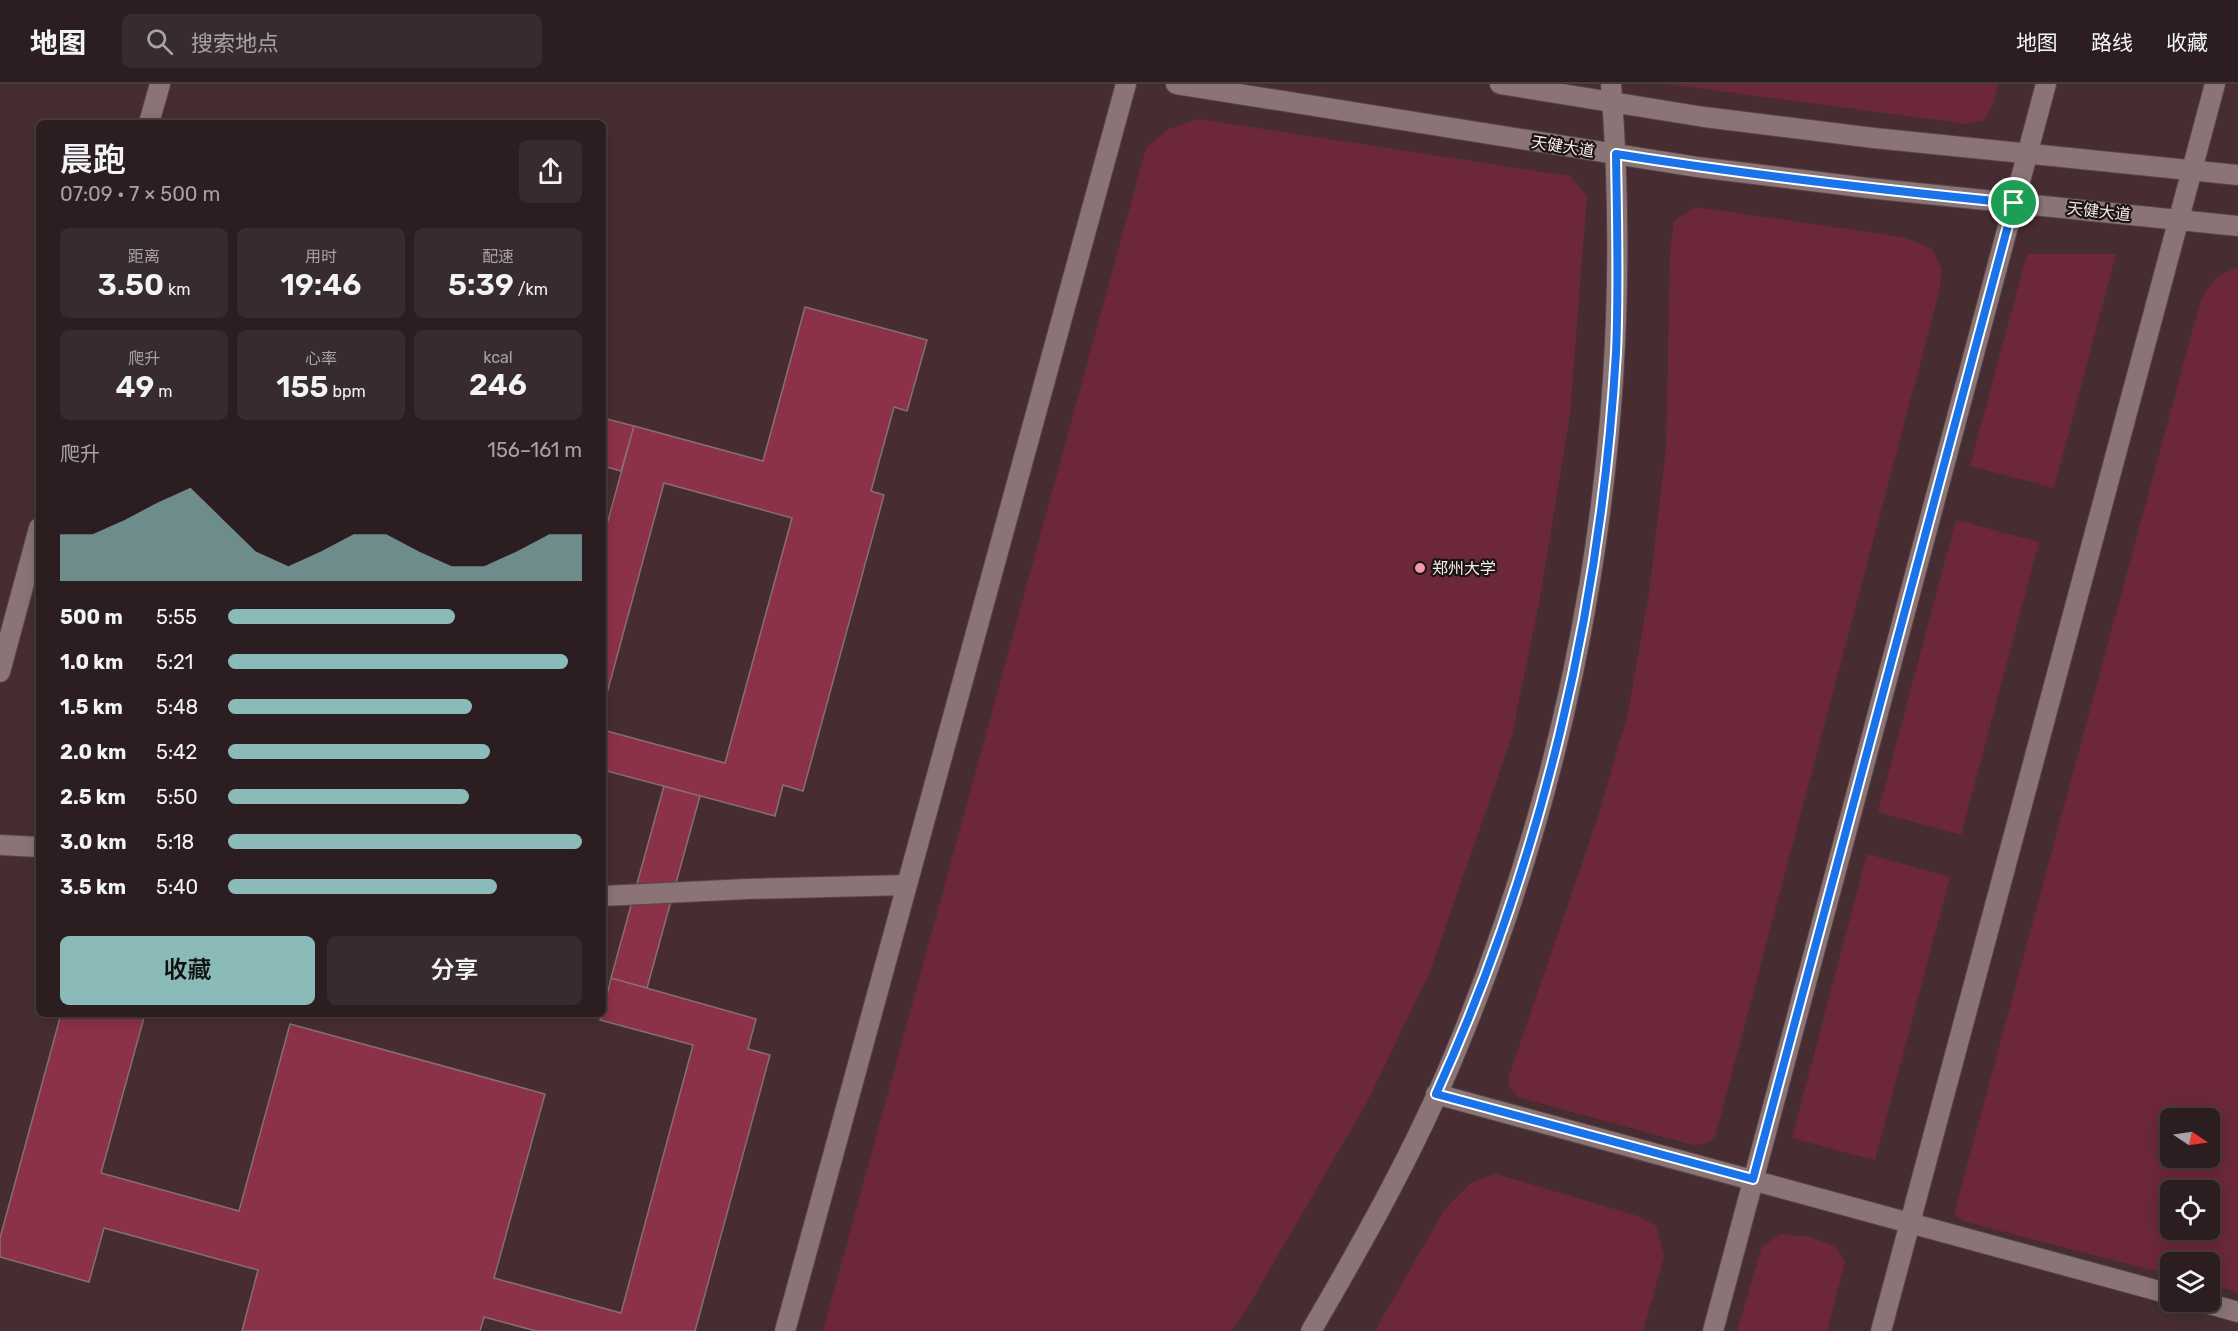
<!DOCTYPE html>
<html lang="zh">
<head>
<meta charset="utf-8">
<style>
	body { margin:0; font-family:Rubik,"Noto Sans SC",sans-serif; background:#382b2d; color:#f1f3f6; height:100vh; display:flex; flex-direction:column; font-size:22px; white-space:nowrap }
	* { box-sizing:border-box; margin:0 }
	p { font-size:20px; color:#a6a2a5 }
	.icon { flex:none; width:33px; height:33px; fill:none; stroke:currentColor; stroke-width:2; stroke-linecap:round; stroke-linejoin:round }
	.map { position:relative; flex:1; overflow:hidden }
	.details { position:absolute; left:36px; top:36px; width:570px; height:897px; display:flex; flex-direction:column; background:#2c1e20; border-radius:9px; box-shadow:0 3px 15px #0003,0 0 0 2px #483c3e }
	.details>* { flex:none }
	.needle { width:39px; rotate:103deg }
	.controls { position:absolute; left:2160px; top:1024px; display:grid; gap:12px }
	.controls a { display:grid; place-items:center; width:60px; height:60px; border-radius:9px; background:#2c1e20; box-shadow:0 3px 15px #0003,0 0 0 2px #483c3e; font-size:30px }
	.pin { position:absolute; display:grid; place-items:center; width:51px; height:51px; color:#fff; margin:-26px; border:3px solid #fff; border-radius:50%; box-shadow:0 2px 6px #0007 }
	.round { display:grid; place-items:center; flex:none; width:63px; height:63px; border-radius:9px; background:#382b2d }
	.summary { display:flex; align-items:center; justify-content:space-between; height:102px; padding:0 24px }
	h1 { font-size:33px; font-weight:600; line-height:45px }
	.stats { display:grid; grid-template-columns:repeat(3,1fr); gap:9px; height:102px; padding:6px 24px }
	.stats div { display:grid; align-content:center; border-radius:9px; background:#382b2d; text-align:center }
	.stats b { font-size:30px; font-weight:600 }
	.stats small { font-size:16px; font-weight:400 }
	.stats p { font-size:16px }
	.chart { height:168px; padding:12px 24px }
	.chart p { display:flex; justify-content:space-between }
	.chart svg { width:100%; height:108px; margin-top:6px; fill:#8bbbb9; opacity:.7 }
	.primary-button { display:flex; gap:12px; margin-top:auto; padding:12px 24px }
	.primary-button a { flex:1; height:69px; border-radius:9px; background:#8bbbb9; color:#111; font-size:24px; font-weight:600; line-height:69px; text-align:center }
	.primary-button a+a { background:#382b2d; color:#f1f3f6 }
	ul { padding:0 24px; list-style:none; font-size:20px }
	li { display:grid; grid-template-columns:96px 72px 1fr; align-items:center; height:45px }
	li i { height:15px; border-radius:8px; background:#8bbbb9 }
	header { display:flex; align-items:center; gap:36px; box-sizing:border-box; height:84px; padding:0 30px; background:#2c1e20; border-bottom:2px solid #483c3e }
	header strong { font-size:28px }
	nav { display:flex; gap:33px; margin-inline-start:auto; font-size:21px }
	.search { width:420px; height:54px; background:#382b2d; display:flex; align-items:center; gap:15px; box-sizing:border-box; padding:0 21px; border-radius:9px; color:#a6a2a5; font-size:22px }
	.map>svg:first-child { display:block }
	.built { fill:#472d32; fill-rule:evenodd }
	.green { fill:#6c2838; fill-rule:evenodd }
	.building { fill:#8c3248; stroke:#856f72; stroke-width:1.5 }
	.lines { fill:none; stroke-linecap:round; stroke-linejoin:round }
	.service-casing { stroke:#554547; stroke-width:22 }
	.service { stroke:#8a7476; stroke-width:20 }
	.route-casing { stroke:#fff; stroke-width:12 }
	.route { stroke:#1a73e8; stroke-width:8 }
	.poi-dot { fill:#f39aa9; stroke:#1b1314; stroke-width:2 }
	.labels { text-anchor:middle; stroke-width:4.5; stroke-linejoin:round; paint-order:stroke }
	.street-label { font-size:16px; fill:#f8ebec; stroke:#1b1314 }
	.poi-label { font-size:16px; fill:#f8ebec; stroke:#1b1314; text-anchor:start }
</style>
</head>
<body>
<header>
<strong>地图</strong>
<div class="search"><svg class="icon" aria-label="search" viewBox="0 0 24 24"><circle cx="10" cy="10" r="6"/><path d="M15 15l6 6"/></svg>搜索地点</div>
<nav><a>地图</a><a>路线</a><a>收藏</a></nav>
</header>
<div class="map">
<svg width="2238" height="1247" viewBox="0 0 2238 1247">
	<rect width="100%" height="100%" fill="#3a282a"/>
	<path class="built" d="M0 0H2238V1247H0ZM39 39H603V930H39ZM2170 1035H2210V1074H2170ZM2170 1107H2210V1146H2170ZM2170 1179H2210V1218H2170Z"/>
	<path class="green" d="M1668 0H1998L1993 20 1983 37 1967 40Z
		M1198 35 1570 92 1587 112 1570 330 1540 514 1511 655 1429 890 1367 1018 1246 1226 1231 1247H823L1146 64 1169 45Z
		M1695 123 1903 153 1932 165 1942 185 1938 212 1715 1053 1707 1059 1693 1061 1518 1013 1509 1002V992L1598 733 1628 629 1649 509 1666 364 1670 171 1674 137Z
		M2027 170H2116L2054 404 1970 382Z
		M2238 183V1208L2210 1201V1179H2170V1191L1963 1137 1954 1130 2201 215 2216 193ZM2170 1035H2210V1074H2170ZM2170 1107H2210V1146H2170Z
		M1956 436 2039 458 1961 751 1878 728Z
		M1867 770 1950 793 1875 1076 1792 1054Z
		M1496 1090 1638 1132 1656 1142 1664 1172 1643 1247H1375L1444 1126 1472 1098Z
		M1781 1150 1810 1153 1835 1162 1845 1178 1827 1247H1737L1762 1162Z"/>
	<path class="building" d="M805 223 927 256 907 327 894 323 871 407 884 411 803 707 783 701 775 732 603 686V646L725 679 792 434 664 399 603 624V455L634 342 763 377Z
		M603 334 634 342 621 387 603 382Z
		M664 702 700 712 647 904 611 894Z
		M611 894 756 935 748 965 770 971 695 1247H536L484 1233 480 1247H242L258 1186 104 1144 89 1198 0 1173V1154L61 930H145L101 1089 239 1127 290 940 545 1010 494 1194 621 1229 693 961 600 936 603 930Z"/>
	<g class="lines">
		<g class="service-casing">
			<path id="service" d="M1176 0 1697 83 1868 104 2238 142
				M1500 0 1704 33 1874 54 2238 91
				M149 39 160 0
				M0 588 39 444
				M0 761 39 763
				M603 812 747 805 907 801
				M1436 1010 2170 1210
				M2202 1218 2238 1228
				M785 1247 1126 0
				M1311 1247C1363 1158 1413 1069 1453 974 1582 667 1637 332 1611 0
				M1713 1247 2046 0
				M1881 1247 2215 0"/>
		</g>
		<use href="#service" class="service"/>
	</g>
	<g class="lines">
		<g class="route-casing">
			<path id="route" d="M1616 70C1748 91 1881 106 2014 119L1753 1095 1436 1010C1542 777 1601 524 1616 269 1619 203 1617 136 1616 70Z"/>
		</g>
		<use href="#route" class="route"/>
	</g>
	<circle class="poi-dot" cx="1420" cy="484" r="6"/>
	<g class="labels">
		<g class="street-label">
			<text transform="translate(1563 62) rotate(9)" y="6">天健大道</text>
			<text transform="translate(2099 127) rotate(6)" y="6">天健大道</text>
		</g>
		<g class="poi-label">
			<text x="1432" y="490">郑州大学</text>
		</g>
	</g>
</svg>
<div class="controls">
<a><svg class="needle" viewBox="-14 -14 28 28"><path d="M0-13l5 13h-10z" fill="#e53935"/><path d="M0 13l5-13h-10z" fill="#a6a2a5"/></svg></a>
<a><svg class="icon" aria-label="locate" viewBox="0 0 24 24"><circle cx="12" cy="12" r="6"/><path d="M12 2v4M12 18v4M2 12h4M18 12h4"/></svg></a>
<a><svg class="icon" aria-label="layers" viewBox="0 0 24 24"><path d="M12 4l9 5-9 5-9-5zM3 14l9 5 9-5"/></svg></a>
</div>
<div class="pin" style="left:2014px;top:119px;background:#1e9e55"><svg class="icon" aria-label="arrive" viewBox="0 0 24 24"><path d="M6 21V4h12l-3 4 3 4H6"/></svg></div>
<section class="details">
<div class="summary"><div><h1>晨跑</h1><p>07:09 · 7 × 500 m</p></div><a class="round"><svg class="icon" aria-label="share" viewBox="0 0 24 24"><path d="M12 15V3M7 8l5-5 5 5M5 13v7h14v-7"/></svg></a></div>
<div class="stats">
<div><p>距离</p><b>3.50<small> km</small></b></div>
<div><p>用时</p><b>19:46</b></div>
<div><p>配速</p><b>5:39<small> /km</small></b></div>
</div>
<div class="stats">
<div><p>爬升</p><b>49<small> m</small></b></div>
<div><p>心率</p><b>155<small> bpm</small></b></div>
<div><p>kcal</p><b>246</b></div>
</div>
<div class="chart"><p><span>爬升</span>156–161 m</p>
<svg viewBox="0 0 160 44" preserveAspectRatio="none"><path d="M0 44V25L10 25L20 19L30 12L40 6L50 19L60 32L70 38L80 32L90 25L100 25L110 32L120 38L130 38L140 32L150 25L160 25V44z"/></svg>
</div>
<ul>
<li><b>500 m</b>5:55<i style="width:64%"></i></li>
<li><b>1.0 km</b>5:21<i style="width:96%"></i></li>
<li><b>1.5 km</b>5:48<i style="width:69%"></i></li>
<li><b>2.0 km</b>5:42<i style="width:74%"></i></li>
<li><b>2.5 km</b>5:50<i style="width:68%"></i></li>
<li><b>3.0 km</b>5:18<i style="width:100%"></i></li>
<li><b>3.5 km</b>5:40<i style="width:76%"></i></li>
</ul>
<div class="primary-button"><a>收藏</a><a>分享</a></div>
</section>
</div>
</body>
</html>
